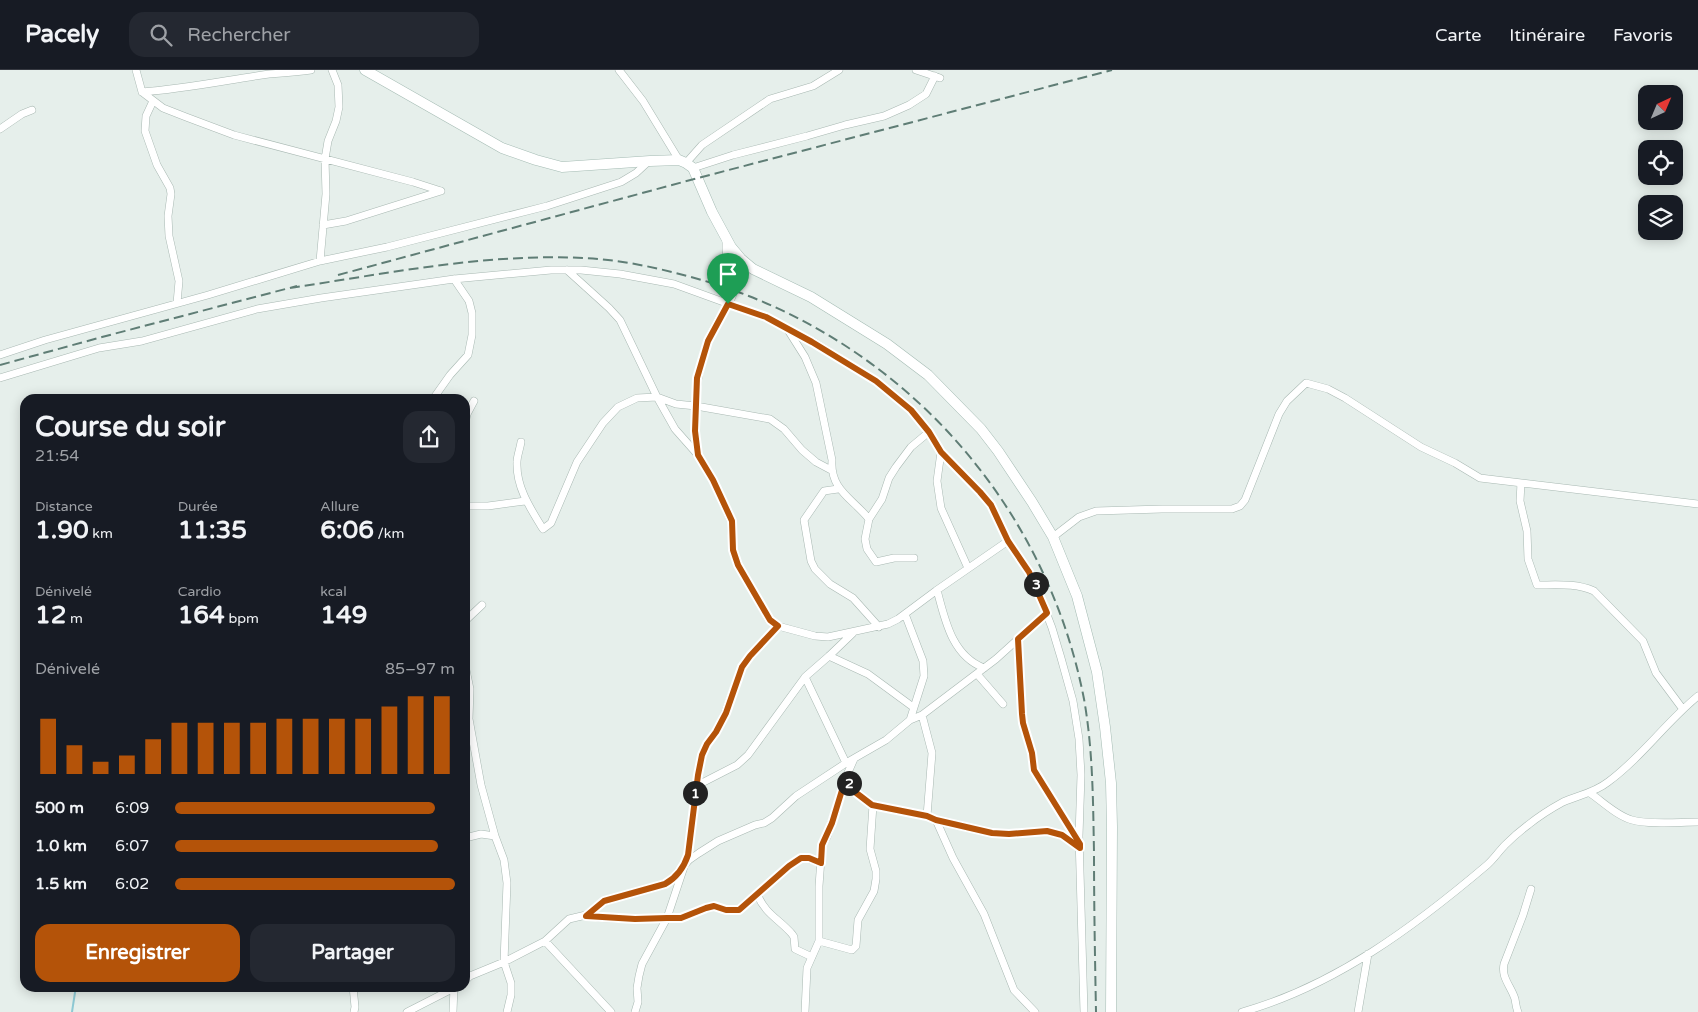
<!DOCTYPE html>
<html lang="fr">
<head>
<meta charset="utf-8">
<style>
	body { margin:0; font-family:"Varela Round",sans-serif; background:#242831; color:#f1f3f6; height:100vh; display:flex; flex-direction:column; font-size:19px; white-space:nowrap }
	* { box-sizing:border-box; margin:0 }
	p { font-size:16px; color:#9ea1a6 }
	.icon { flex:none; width:28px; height:28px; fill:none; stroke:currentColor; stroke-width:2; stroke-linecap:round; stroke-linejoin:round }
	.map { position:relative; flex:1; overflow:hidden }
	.panel { position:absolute; left:20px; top:324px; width:450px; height:598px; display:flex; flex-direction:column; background:#171b24; border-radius:15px; box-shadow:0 2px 12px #0003 }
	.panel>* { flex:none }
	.needle { width:32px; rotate:44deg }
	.controls { position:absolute; left:1638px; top:15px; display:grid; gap:10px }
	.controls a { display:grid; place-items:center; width:45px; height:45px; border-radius:10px; background:#171b24; box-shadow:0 2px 12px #0003; font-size:25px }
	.pin { position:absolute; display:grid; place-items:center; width:42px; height:42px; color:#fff; margin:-51px -21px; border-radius:50% 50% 50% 0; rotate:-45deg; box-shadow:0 0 5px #0007 }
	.pin .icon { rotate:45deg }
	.km { position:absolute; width:25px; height:25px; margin:-12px; border-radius:50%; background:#222; color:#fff; font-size:14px; line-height:25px; text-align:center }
	.round { display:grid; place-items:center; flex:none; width:52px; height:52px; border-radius:15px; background:#242831 }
	.head { display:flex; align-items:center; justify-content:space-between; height:85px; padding:0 15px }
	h1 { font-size:28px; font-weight:800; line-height:38px }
	.metrics { display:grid; grid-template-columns:repeat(3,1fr); gap:8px; height:85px; padding:5px 15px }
	.metrics div { display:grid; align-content:center }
	.metrics b { font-size:25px; font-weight:800 }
	.metrics small { font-size:14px; font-weight:400 }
	.metrics p { font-size:14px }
	.chart { height:140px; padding:10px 15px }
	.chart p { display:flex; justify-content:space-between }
	.chart svg { width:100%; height:90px; margin-top:5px; stroke:#b45309; stroke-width:6 }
	.primary-button { display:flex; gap:10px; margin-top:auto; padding:10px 15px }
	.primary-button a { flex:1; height:58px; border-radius:15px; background:#b45309; color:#fff; font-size:20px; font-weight:800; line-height:58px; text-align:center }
	.primary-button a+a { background:#242831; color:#f1f3f6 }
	ul { padding:0 15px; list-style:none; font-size:16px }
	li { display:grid; grid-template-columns:80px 60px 1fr; align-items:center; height:38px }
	li i { height:12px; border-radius:6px; background:#b45309 }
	header { display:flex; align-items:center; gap:30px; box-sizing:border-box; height:70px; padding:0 25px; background:#171b24; border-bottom:1px solid #363941 }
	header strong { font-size:24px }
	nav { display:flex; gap:28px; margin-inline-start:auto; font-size:18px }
	.search { width:350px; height:45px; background:#242831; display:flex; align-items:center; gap:12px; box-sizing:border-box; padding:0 18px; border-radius:15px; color:#9ea1a6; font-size:19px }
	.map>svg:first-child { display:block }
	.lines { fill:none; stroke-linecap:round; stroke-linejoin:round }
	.stream { stroke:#8ec9d4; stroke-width:2 }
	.street-casing { stroke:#a8b8b2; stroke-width:8 }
	.secondary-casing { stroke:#a4bbb3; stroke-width:11 }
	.street { stroke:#fff; stroke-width:7 }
	.secondary { stroke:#fff; stroke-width:10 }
	.rail { stroke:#5f7d75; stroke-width:2; stroke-dasharray:10 5; stroke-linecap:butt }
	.route-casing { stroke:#fff; stroke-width:10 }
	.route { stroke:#b45309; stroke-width:6 }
</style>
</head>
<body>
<header>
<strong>Pacely</strong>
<div class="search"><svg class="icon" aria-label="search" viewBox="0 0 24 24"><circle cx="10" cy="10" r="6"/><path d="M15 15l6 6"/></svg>Rechercher</div>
<nav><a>Carte</a><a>Itinéraire</a><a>Favoris</a></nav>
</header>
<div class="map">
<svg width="1698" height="942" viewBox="0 0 1698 942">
	<rect width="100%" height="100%" fill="#e6efeb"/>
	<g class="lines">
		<path class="stream" d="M72 942 76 916"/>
		<g class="street-casing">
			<path id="street" d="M136 0 142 22 163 38 186 47 234 65 413 112 441 121
				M619 0 643 31 679 90
				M916 0 940 8
				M142 22C185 19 227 10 269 4 283 3 297 2 311 0
				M153 31 146 46 145 61 157 95 170 118 171 124 168 146 169 166 179 211 177 233
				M0 59 22 44 32 40
				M686 93 702 75 770 29 813 16 839 0
				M693 98 733 85 807 66 845 55 884 46 909 35 926 24 935 6
				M323 155 346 151 441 121
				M320 191 326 124 325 89 328 71 336 51 339 37 338 15 332 0
				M567 200 609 238 620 250 657 327 675 359 698 385 713 410 731 451 733 480 738 495 769 550 778 556 815 566 828 567 888 554 898 549 937 520 1008 471
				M788 260 805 287 816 313 832 390C830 420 852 428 869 449
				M0 285 45 270 208 225 320 191 387 177 547 136 621 112 636 103 649 91
				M0 308 99 278 142 271 257 239 321 228 454 209 551 200H581L620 204 674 214 765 247 812 271 876 311 911 340 929 362 941 382 980 422 991 435 1008 471 1029 502 1036 516 1052 558 1061 588 1073 631 1079 669 1081 705 1079 766 1084 942
				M433 329 450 305 468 285 472 265V243L469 231 454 209
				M465 354 467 344 474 331
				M521 372C520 379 517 386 517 392 516 417 530 438 543 459L551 453 577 392 603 353 618 337 637 328 657 327 676 334 696 336 770 349 784 359 802 380 816 392 831 400
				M941 382 937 411 941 438 968 498
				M698 385C693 347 694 308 708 271 712 261 718 250 724 241 727 235 731 231 733 224L726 180V169
				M1521 413 1520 431 1527 461 1528 489 1537 515C1557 515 1576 513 1594 521L1643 571 1656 603 1682 638
				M838 419 824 421 804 450 811 491 815 499 830 514 853 528 879 557
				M465 436H488L525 431
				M1053 467 1079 447 1096 441 1162 439H1232L1240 436 1245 430 1279 344 1287 331 1306 313 1328 319 1345 328 1421 377 1455 393 1480 408 1698 434
				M914 488H894L876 492 867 479 865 469 869 449 882 429 889 408 896 397 911 377 929 362
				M937 520C945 550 952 586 984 598
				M905 544 923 591 924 606 910 650
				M465 551 482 535
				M1018 569 1022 644 1023 653 1032 683 1034 700 1080 774
				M829 586 868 604 913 637
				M465 595 470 619 469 649 481 715 495 766 504 790 507 813 504 892 511 913V925L507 942
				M977 604 1003 634
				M805 607 846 693
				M922 645 932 683 927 746
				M846 707 855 722 873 735 927 746 936 750 992 763 1009 764 1047 761 1062 765 1080 778
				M696 716 737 695 748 685 805 607 829 586 853 563
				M1590 723C1603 732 1617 746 1632 750 1651 755 1678 752 1698 752
				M936 750 953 788 984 844 1014 920 1035 942
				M465 768 481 764 495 766
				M757 824C766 845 778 848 792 864L794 867 795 879 812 887
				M586 845 602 848 635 849 667 848H681L706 838 714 836 726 840 739 839 789 796 801 788 809 789 821 793
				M545 871 611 942
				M819 871 852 880 856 876 858 850 874 821 876 809V801L870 779 873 735
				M465 911 470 906 504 892 545 871 569 849 586 845 604 831 665 814 670 811 689 790 699 783 718 771 755 755 764 753 772 748 796 726 846 693 886 670 910 650 922 645 996 589 1047 543
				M353 916 355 937 354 942
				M407 942 458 916
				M453 942 454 916
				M635 942 638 932 637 918 639 906 642 894 667 848 688 785 698 705 702 685 707 674 716 662 725 643 742 597 750 586 778 556
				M805 942 807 898 819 871V816L822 775 827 767 846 707 854 689
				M1242 942C1335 916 1415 856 1487 795 1494 789 1499 781 1505 775 1512 768 1520 761 1528 755 1538 747 1552 738 1563 732 1579 725 1594 723 1608 712 1642 687 1666 652 1698 626
				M1358 942 1368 884
				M1518 942C1516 938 1516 934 1515 929 1511 916 1501 908 1504 894L1523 845 1531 819"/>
		</g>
		<g class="secondary-casing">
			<path id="secondary" d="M365 0 502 78 536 90 562 97 650 91 679 90 686 93 693 98 712 142 731 177 741 189 753 199 811 227 887 274 928 305 981 359 998 381 1032 432 1053 467 1077 526 1097 602 1105 657 1111 713 1112 757 1111 942"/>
		</g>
		<use href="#street" class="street"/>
		<use href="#secondary" class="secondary"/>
		<path class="rail" d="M338 205 698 108 1112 0
			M290 218C391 203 506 179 608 190 643 194 678 203 712 213 903 273 1046 433 1084 629 1093 680 1093 731 1094 782 1094 835 1095 889 1096 942
			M0 295 102 267 297 216"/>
	</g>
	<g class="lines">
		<g class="route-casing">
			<path id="route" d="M728 234 766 247 812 272 876 311 911 340 929 362 941 382 980 422 991 435 1008 471 1029 502 1047 543 1018 569 1022 644 1023 653 1032 683 1034 700 1080 774V778L1062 765 1047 761 1009 764 992 763 936 750 927 746 872 735 855 722 846 707 832 753 822 775 821 793 809 788H801L789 796 739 840H726L714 836 706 838 681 848H667L635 849 586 846 604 831 665 814C676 808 684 797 688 785L698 705 702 685 707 674 716 662 726 643 742 597 750 586 778 556 770 550 738 495 733 480 732 451 713 410 698 385 695 361 697 308 708 271Z"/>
		</g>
		<use href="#route" class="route"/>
	</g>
</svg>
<div class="controls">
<a><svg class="needle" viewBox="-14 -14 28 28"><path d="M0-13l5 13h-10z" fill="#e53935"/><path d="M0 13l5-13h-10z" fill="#9ea1a6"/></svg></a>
<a><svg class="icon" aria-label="locate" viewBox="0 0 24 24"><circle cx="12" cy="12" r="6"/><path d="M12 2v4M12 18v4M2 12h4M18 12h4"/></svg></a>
<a><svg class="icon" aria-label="layers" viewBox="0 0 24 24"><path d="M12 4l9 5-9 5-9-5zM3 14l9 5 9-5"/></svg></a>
</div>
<div class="pin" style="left:728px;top:234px;background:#1e9e55"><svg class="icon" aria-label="arrive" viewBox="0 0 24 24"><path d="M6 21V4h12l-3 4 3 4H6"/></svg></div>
<b class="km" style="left:695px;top:723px">1</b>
<b class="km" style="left:849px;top:713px">2</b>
<b class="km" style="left:1036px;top:514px">3</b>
<section class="panel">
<div class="head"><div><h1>Course du soir</h1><p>21:54</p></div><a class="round"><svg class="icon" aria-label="share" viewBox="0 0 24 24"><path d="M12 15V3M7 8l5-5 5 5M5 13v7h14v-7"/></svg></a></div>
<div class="metrics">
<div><p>Distance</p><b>1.90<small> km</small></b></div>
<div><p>Durée</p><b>11:35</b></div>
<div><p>Allure</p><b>6:06<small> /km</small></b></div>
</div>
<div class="metrics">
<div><p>Dénivelé</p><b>12<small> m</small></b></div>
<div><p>Cardio</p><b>164<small> bpm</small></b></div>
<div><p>kcal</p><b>149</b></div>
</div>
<div class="chart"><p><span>Dénivelé</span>85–97 m</p>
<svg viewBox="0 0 160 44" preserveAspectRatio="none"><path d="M5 44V17M15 44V30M25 44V38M35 44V35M45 44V27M55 44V19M65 44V19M75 44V19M85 44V19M95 44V17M105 44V17M115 44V17M125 44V17M135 44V11M145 44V6M155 44V6"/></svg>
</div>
<ul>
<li><b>500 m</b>6:09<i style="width:93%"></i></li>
<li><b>1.0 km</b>6:07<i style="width:94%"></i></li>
<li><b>1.5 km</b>6:02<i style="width:100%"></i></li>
</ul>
<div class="primary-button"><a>Enregistrer</a><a>Partager</a></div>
</section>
</div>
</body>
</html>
